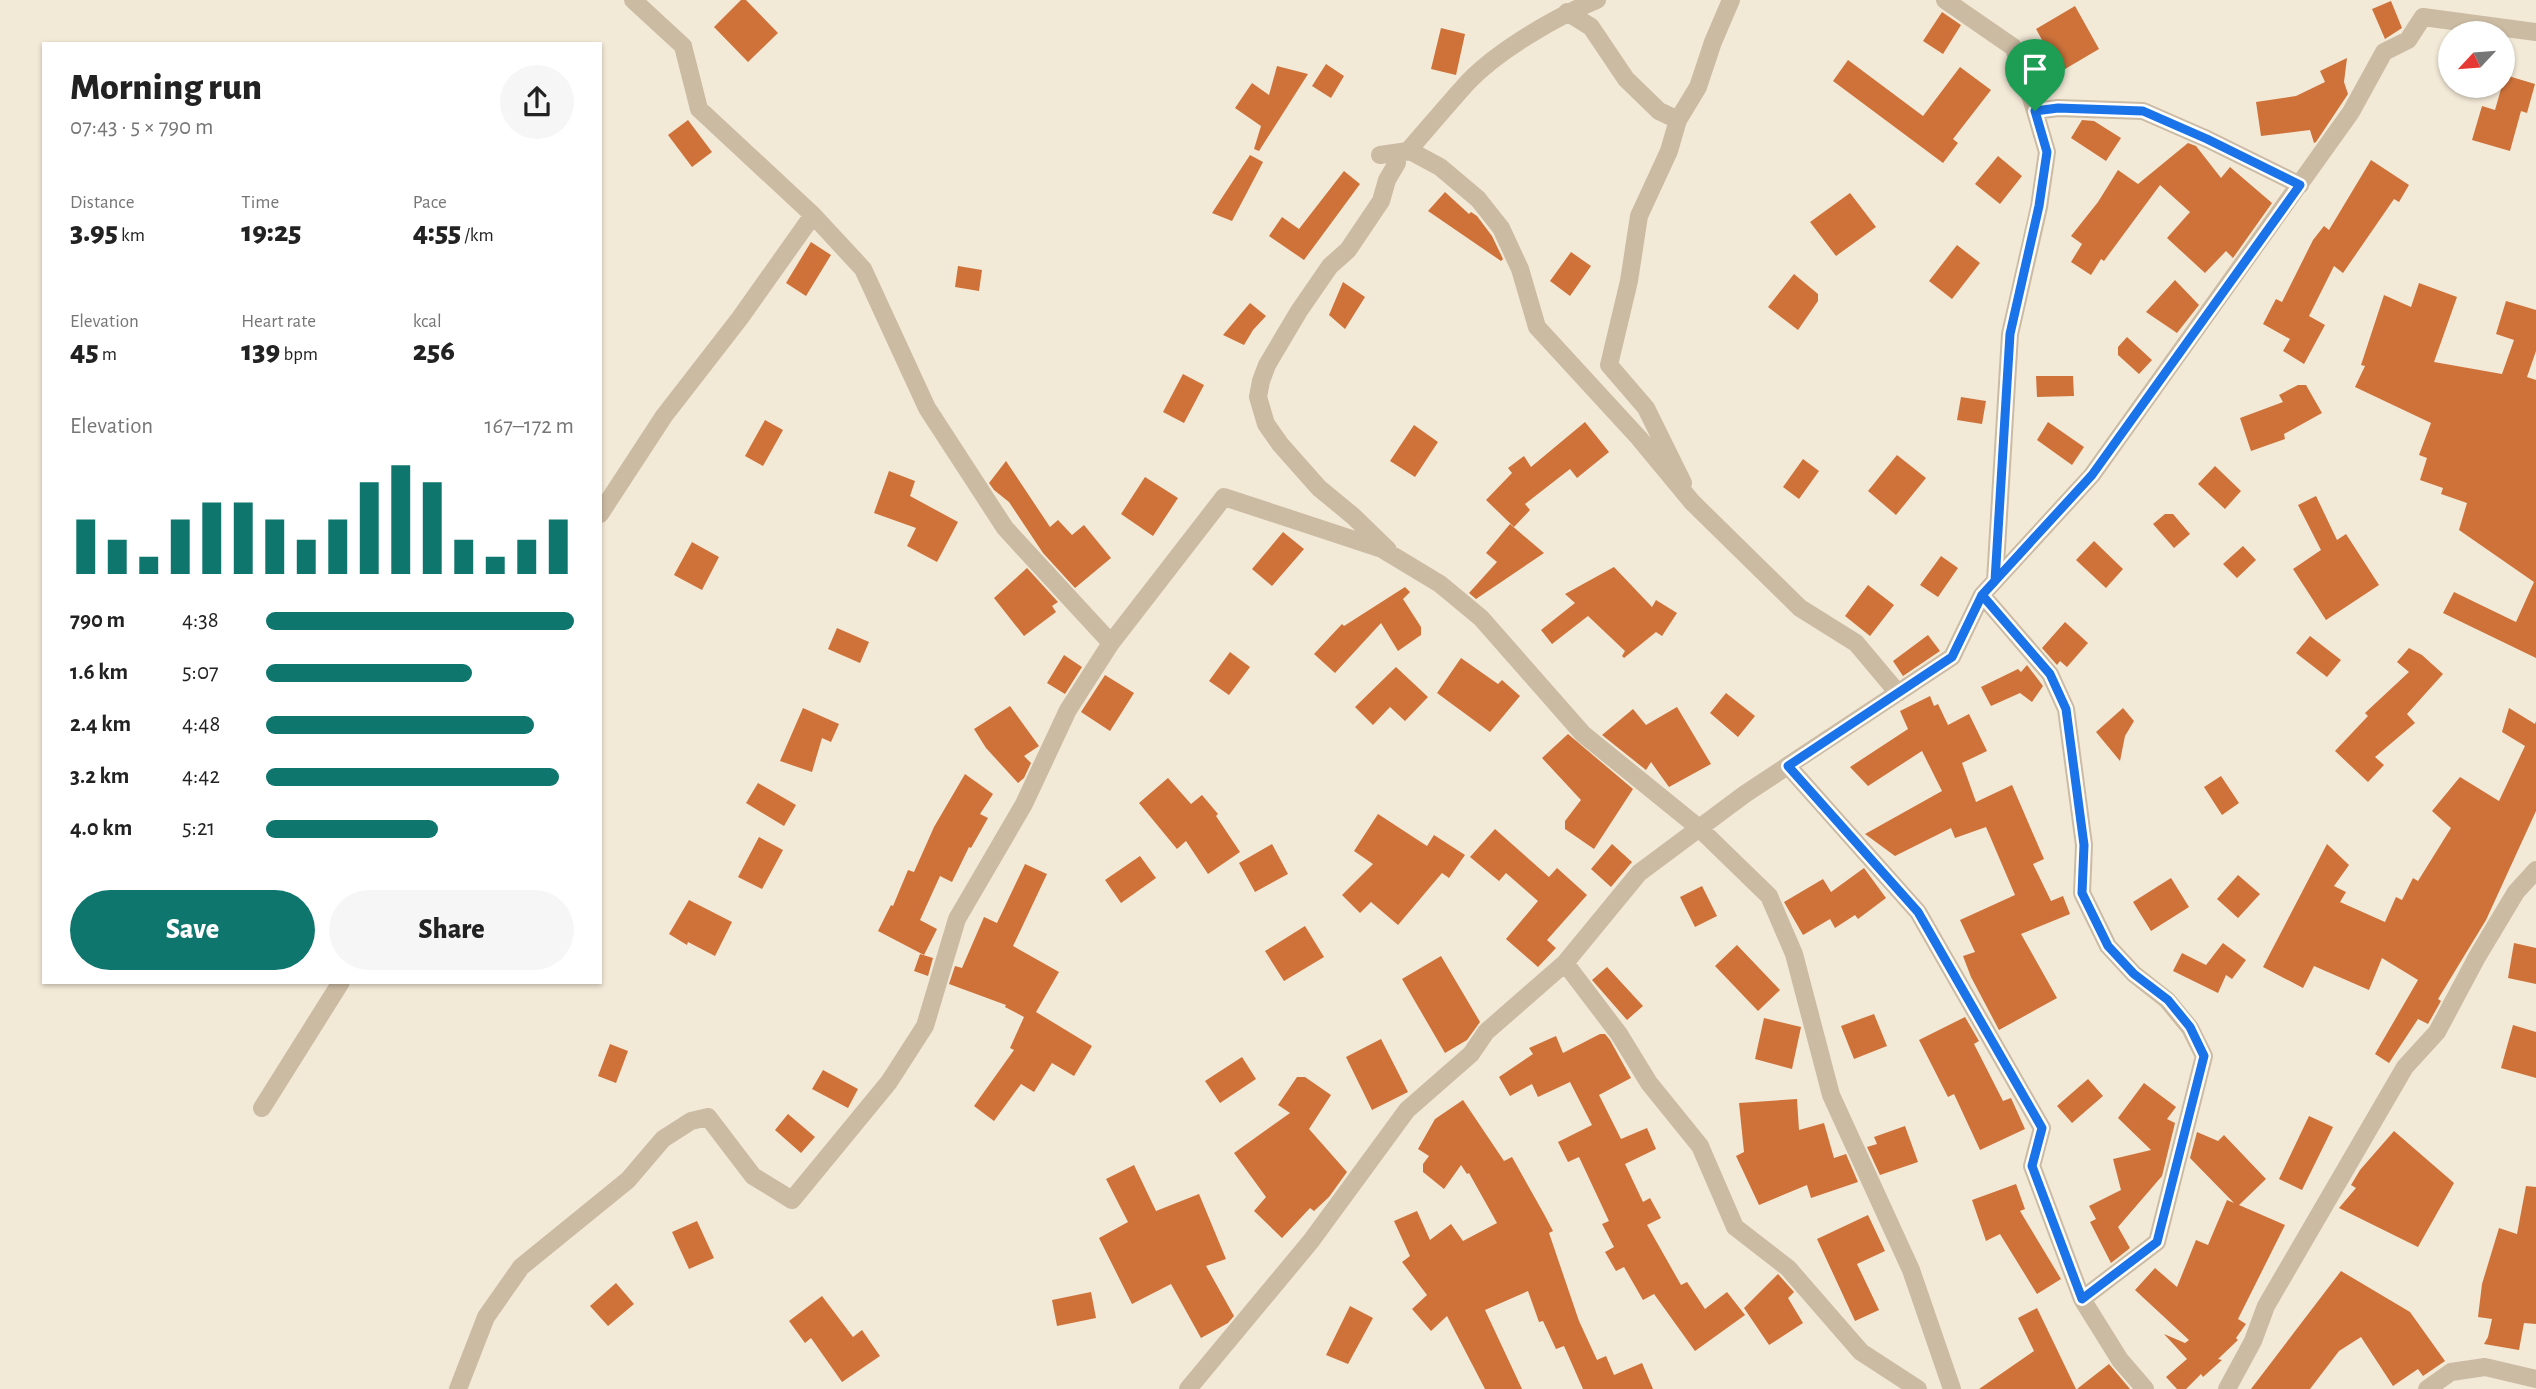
<!DOCTYPE html>
<html lang="en">
<head>
<meta charset="utf-8">
<style>
	body { margin:0; font-family:"Alegreya Sans",sans-serif; background:#f6f6f6; color:#222; height:100vh; display:flex; flex-direction:column; font-size:26px; white-space:nowrap }
	* { box-sizing:border-box; margin:0 }
	p { font-size:23px; color:#767676 }
	.icon { flex:none; width:38px; height:38px; fill:none; stroke:currentColor; stroke-width:2; stroke-linecap:round; stroke-linejoin:round }
	.map { position:relative; flex:1; overflow:hidden }
	.side { position:absolute; left:42px; top:42px; width:560px; height:942px; display:flex; flex-direction:column; background:#fff; border-radius:0px; box-shadow:0 2px 5px #0004 }
	.side>* { flex:none }
	.needle { width:46px; rotate:244deg }
	.fabs { position:absolute; left:2438px; top:21px; display:grid; gap:14px }
	.fabs a { display:grid; place-items:center; width:77px; height:77px; border-radius:50%; background:#fff; box-shadow:0 2px 5px #0004; font-size:35px }
	.pin { position:absolute; display:grid; place-items:center; width:60px; height:60px; color:#fff; margin:-72px -30px; border-radius:50% 50% 50% 0; rotate:-45deg; box-shadow:0 0 7px #0007 }
	.pin .icon { rotate:45deg }
	.round { display:grid; place-items:center; flex:none; width:74px; height:74px; border-radius:37px; background:#f6f6f6 }
	.head { display:flex; align-items:center; justify-content:space-between; height:119px; padding:0 28px }
	h1 { font-size:38px; font-weight:800; line-height:52px }
	.stats { display:grid; grid-template-columns:repeat(3,1fr); gap:10px; height:119px; padding:7px 28px }
	.stats div { display:grid; align-content:center }
	.stats b { font-size:30px; font-weight:800 }
	.stats small { font-size:19px; font-weight:400 }
	.stats p { font-size:19px }
	.chart { height:196px; padding:14px 28px }
	.chart p { display:flex; justify-content:space-between }
	.chart svg { width:100%; height:126px; margin-top:7px; stroke:#0f766e; stroke-width:6 }
	.primary-button { display:flex; gap:14px; margin-top:auto; padding:14px 28px }
	.primary-button a { flex:1; height:80px; border-radius:42px; background:#0f766e; color:#fff; font-size:28px; font-weight:800; line-height:80px; text-align:center }
	.primary-button a+a { background:#f6f6f6; color:#222 }
	ul { padding:0 28px; list-style:none; font-size:23px }
	li { display:grid; grid-template-columns:112px 84px 1fr; align-items:center; height:52px }
	li i { height:18px; border-radius:9px; background:#0f766e }
	.map>svg:first-child { display:block }
	.building { fill:#ce723a }
	.lines { fill:none; stroke-linecap:round; stroke-linejoin:round }
	.minor { stroke:#cbbba3; stroke-width:18 }
	.route-casing { stroke:#fff; stroke-width:14 }
	.route { stroke:#1a73e8; stroke-width:9 }
</style>
</head>
<body>
<div class="map">
<svg width="2536" height="1389" viewBox="0 0 2536 1389">
	<rect width="100%" height="100%" fill="#f3e9d7"/>
	<path class="building" d="M741 0H746L778 33 748 62 714 27Z
		M2391 1 2402 28 2385 39 2372 9Z
		M2075 6 2099 49 2060 72 2036 29Z
		M1942 12 1961 25 1943 54 1923 41Z
		M1441 28 1465 34 1456 75 1431 69Z
		M2347 58 2344 82 2348 94 2316 142 2314 143 2310 130 2261 136 2256 102 2296 96 2325 82 2320 71Z
		M1848 60 1923 116 1960 67 1991 90 1953 139 1958 143 1943 163 1833 81Z
		M1326 64 1344 76 1331 98 1312 86Z
		M1277 66 1308 74 1259 151 1254 149 1261 126 1235 108 1252 83 1269 95Z
		M2505 75 2535 84 2527 113 2521 111 2510 151 2472 140 2482 106 2495 110Z
		M688 120 712 152 692 167 668 135Z
		M2082 120 2094 121 2121 138 2106 161 2071 138Z
		M2188 143 2196 146 2221 178 2230 167 2272 203 2233 258 2226 251 2205 273 2167 238 2190 212 2160 185 2104 261 2101 259 2091 275 2071 262 2082 244 2071 236 2098 202 2118 170 2138 184Z
		M1250 155 1263 162 1232 221 1212 213Z
		M1998 156 2022 176 2000 204 1975 184Z
		M2371 160 2409 185 2399 202 2394 199 2343 273 2334 266 2309 316 2325 325 2304 364 2283 351 2290 339 2263 324 2276 299 2282 302 2313 240 2324 226 2329 230Z
		M1344 171 1360 184 1304 260 1269 236 1282 217 1299 229Z
		M1445 192 1469 214 1471 212 1477 216 1492 236 1503 259 1501 261 1428 211Z
		M1850 193 1876 227 1836 256 1810 222Z
		M811 242 831 255 806 296 786 283Z
		M1957 245 1980 263 1952 299 1929 281Z
		M1571 252 1591 266 1570 296 1550 281Z
		M958 266 982 270 979 291 955 287Z
		M1794 274 1818 294V301L1798 330 1768 307Z
		M2175 280 2199 305 2177 333 2146 312Z
		M1343 282 1365 297 1345 329 1329 315Z
		M2419 283 2457 297 2434 362 2502 374 2514 340 2496 334 2506 301 2536 310V351L2527 377 2536 380V658L2443 613 2454 592 2516 622 2534 582 2459 530 2467 503 2441 494 2443 488 2420 480 2427 458 2419 455 2431 423 2355 387 2365 366 2361 365 2384 295 2411 307Z
		M1250 303 1266 316 1253 330 1244 345 1223 335Z
		M2127 337 2152 360 2139 374 2118 355V347Z
		M1183 374 1204 385 1184 423 1163 412Z
		M2036 376H2073L2074 396 2037 397Z
		M2298 385H2306L2322 413 2284 434 2285 439 2251 451 2240 418 2283 402 2279 395Z
		M1961 397 1986 401 1982 424 1957 420Z
		M765 420 783 430 763 466 745 456Z
		M1585 422 1609 452 1577 478 1570 469 1525 504 1530 510 1514 527 1486 500 1512 473 1508 468 1524 456 1531 467Z
		M2048 422 2084 447 2072 465 2037 440Z
		M1414 425 1438 442 1415 477 1390 461Z
		M1897 455 1926 478 1896 515 1868 491Z
		M1803 459 1819 471 1799 499 1783 487Z
		M1006 461 1050 527 1058 520 1072 535 1084 525 1111 558 1075 588 1043 553 1009 502 994 490 989 483Z
		M2215 466 2241 491 2225 509 2198 484Z
		M889 471 915 481 910 496 958 522 937 562 907 546 916 528 874 513Z
		M1145 477 1178 498 1153 536 1121 514Z
		M2316 496 2337 540 2346 534 2379 585 2326 620 2293 569 2321 550 2298 505Z
		M2165 514H2173L2190 534 2174 548 2153 524Z
		M1510 524 1544 553 1476 599 1469 593 1497 562 1486 553Z
		M1283 532 1304 549 1272 586 1252 569Z
		M2094 541 2123 569 2106 588 2076 560Z
		M692 542 719 557 702 590 674 575Z
		M2243 546 2256 560 2237 578 2223 564Z
		M1941 556 1958 568 1938 597 1920 585Z
		M1614 567 1652 607 1656 600 1677 613 1662 636 1656 632 1624 658 1622 656 1625 651 1588 616 1552 644 1541 630 1575 603 1565 594Z
		M1027 568 1058 602 1052 606 1056 612 1024 636 994 598Z
		M1868 585 1894 605 1870 636 1845 616Z
		M1405 587 1410 592 1403 599 1421 627V635L1398 651 1381 623 1335 673 1314 654 1342 624 1344 626Z
		M2065 622 2088 643 2067 667 2060 661 2057 665 2042 648Z
		M837 628 869 642 860 663 828 649Z
		M1928 635 1940 651 1903 676 1893 661Z
		M2310 636 2341 660 2327 677 2296 653Z
		M2409 648 2422 655 2443 674 2407 714 2415 723 2375 757 2384 765 2368 782 2335 751 2368 716 2365 713 2409 672 2397 662Z
		M1230 652 1250 667 1229 695 1209 681Z
		M1064 655 1082 667 1065 694 1047 683Z
		M1461 658 1498 684 1502 680 1520 696 1490 732 1437 693Z
		M2027 665 2043 686 2032 702 2020 693 1991 706 1981 687 2018 669 2021 672Z
		M1396 667 1428 697 1405 721 1390 707 1373 725 1355 707Z
		M1105 675 1134 693 1110 731 1081 712Z
		M1726 693 1755 716 1738 737 1710 713Z
		M1930 696 1934 706 1938 704 1948 725 1969 714 1987 751 1962 763 1976 802 2012 785 2044 859 2033 864 2051 901 2063 896 2070 914 2021 934 2057 998 1999 1030 1971 977 1963 956 1975 952 1960 920 2015 895 1986 827 1955 838 1951 828 1895 856 1865 834 1942 791 1922 751 1868 786 1850 767 1908 729 1900 711Z
		M1010 706 1039 746 1024 756 1031 763 1024 778 1018 783 986 748 974 729Z
		M1677 707 1711 764 1669 787 1651 762 1646 770 1602 735 1633 709 1646 725Z
		M803 708 839 724 831 742 822 738 812 772 780 761Z
		M2123 708 2134 721 2125 736 2120 761 2096 732Z
		M2509 708 2535 724 2536 721V811L2486 920 2438 999 2441 1001 2428 1024 2418 1019 2389 1063 2375 1054 2418 980 2382 958 2369 990 2314 966 2303 988 2263 967 2327 844 2349 865 2334 886 2346 892 2340 902 2385 922 2396 897 2402 900 2413 878 2418 881 2451 828 2432 811 2460 777 2499 801 2525 746 2502 732Z
		M1568 734 1633 789 1594 849 1565 829V821L1581 800 1542 758Z
		M965 774 993 794 980 814 988 818 971 848 969 847 952 882 940 876 920 920 937 929 924 955 878 931 891 905 893 906 908 870 914 872 934 827Z
		M2221 776 2239 803 2222 815 2204 787Z
		M1168 778 1191 804 1202 795 1218 814 1216 816 1240 852 1208 874 1186 841 1177 849 1139 803Z
		M758 783 796 805 784 826 746 803Z
		M1378 814 1427 846 1434 835 1465 855 1449 878 1442 873 1398 925 1371 902 1360 913 1342 895 1373 864 1354 851Z
		M1495 829 1549 877 1557 868 1587 895 1547 940 1556 948 1538 967 1506 939 1538 901 1506 873 1499 881 1470 857Z
		M759 837 783 850 762 889 738 877Z
		M1272 844 1288 874 1255 892 1239 863Z
		M1612 844 1632 862 1611 887 1591 869Z
		M1140 856 1156 878 1121 903 1105 880Z
		M1025 864 1047 874 1013 946 1059 972 1036 1012 1092 1046 1074 1076 1052 1063 1034 1092 1021 1084 994 1121 974 1106 1014 1050 1010 1048 1024 1017 1005 1007 1006 1005 949 984 955 966 962 968 984 917 997 923Z
		M1864 868 1886 898 1858 919 1855 915 1835 928 1830 919 1803 935 1784 902 1823 879 1831 892Z
		M2238 875 2260 894 2238 918 2217 899Z
		M2171 878 2189 907 2151 931 2133 902Z
		M1702 886 1717 916 1695 927 1680 897Z
		M689 900 732 922 715 956 688 942 687 945 669 934Z
		M1305 926 1324 957 1284 981 1265 951Z
		M2223 943 2246 960 2232 979 2226 975 2218 993 2173 971 2182 953 2206 965Z
		M2514 943 2536 948V984L2508 978Z
		M1737 945 1780 990 1758 1011 1715 966Z
		M920 954 933 958 928 976 914 971Z
		M1441 956 1480 1022 1467 1040 1445 1053 1402 979Z
		M1607 967 1643 1006 1627 1020 1592 980Z
		M1874 1014 1887 1046 1854 1059 1841 1026Z
		M1965 1017 1979 1041 1974 1044 2003 1101 2011 1098 2025 1129 1980 1150 1954 1094 1948 1097 1919 1040Z
		M1764 1018 1801 1027 1792 1069 1755 1059Z
		M2513 1025 2536 1032V1078L2501 1068Z
		M1600 1034H1605L1610 1040 1631 1078 1599 1095 1621 1139 1647 1128 1656 1149 1625 1164 1643 1202 1650 1198 1661 1218 1647 1225 1681 1285 1687 1282 1705 1309 1727 1292 1745 1315 1695 1351 1654 1294 1643 1300 1624 1267 1616 1271 1605 1252 1614 1247 1602 1224 1609 1221 1579 1157 1568 1162 1558 1142 1592 1125 1570 1082 1538 1097 1532 1084 1510 1096 1499 1077 1533 1054 1529 1048 1556 1036 1563 1053Z
		M1381 1039 1408 1092 1372 1110 1346 1057Z
		M610 1044 628 1051 616 1083 598 1076Z
		M1242 1057 1256 1079 1220 1103 1205 1081Z
		M823 1070 858 1089 848 1108 812 1089Z
		M1297 1077H1305L1331 1095 1309 1129 1347 1172 1329 1197 1314 1211 1310 1208 1282 1238 1254 1211 1266 1197 1234 1153 1290 1113 1278 1105Z
		M2088 1079 2103 1096 2072 1123 2057 1106Z
		M2144 1083 2176 1107 2167 1119 2175 1123 2162 1176 2118 1227 2130 1248 2111 1263 2090 1222 2096 1219 2089 1206 2121 1190 2113 1159 2151 1150 2118 1118Z
		M1797 1099 1799 1130 1824 1123 1834 1158 1846 1154 1858 1182 1811 1198 1807 1185 1759 1205 1736 1156 1744 1152 1739 1103Z
		M1463 1100 1504 1161 1512 1157 1544 1214 1553 1231 1549 1233 1579 1321 1597 1360 1606 1356 1614 1375 1642 1363 1653 1389H1583L1564 1346 1556 1349 1543 1321 1539 1322 1528 1291 1485 1310 1522 1389H1485L1447 1316 1431 1331 1412 1309 1427 1295 1402 1262 1410 1256 1394 1221 1417 1211 1430 1240 1451 1224 1463 1241 1497 1223 1469 1173 1467 1174 1461 1165 1444 1189 1423 1172V1164L1429 1156 1418 1149 1435 1119Z
		M788 1114 815 1137 801 1153 775 1130Z
		M2309 1116 2333 1127 2302 1190 2279 1179Z
		M1905 1126 1918 1162 1880 1175 1867 1147 1877 1144 1874 1137Z
		M2394 1131 2454 1183 2418 1247 2339 1208 2356 1188 2351 1185 2360 1170Z
		M2197 1132 2218 1141 2224 1135 2266 1179 2239 1205 2285 1225 2238 1319 2246 1324 2236 1338 2238 1340 2218 1359 2222 1360 2203 1377 2201 1374 2186 1389H2177L2166 1377 2187 1359 2164 1334 2185 1343 2189 1340 2135 1290 2155 1268 2177 1287 2196 1240 2208 1245 2227 1200 2234 1203 2190 1158Z
		M1134 1165 1156 1211 1199 1194 1226 1259 1206 1266 1234 1316 1228 1323 1201 1338 1171 1284 1132 1304 1099 1238 1128 1222 1106 1179Z
		M2016 1184 2025 1209 2020 1211 2061 1279 2037 1294 2000 1234 1986 1241 1972 1200Z
		M2526 1186 2536 1187V1324L2524 1323 2519 1350 2484 1344 2488 1337 2492 1319 2478 1317 2482 1284 2499 1228 2517 1234Z
		M1868 1215 1885 1251 1857 1264 1879 1310 1855 1321 1817 1239Z
		M697 1221 714 1258 689 1269 672 1232Z
		M2341 1271 2410 1312 2445 1361 2423 1376 2418 1369 2393 1386 2361 1337 2339 1351 2310 1389H2251Z
		M1778 1274 1794 1292 1788 1298 1803 1323 1769 1345 1744 1308Z
		M616 1283 634 1304 608 1326 590 1306Z
		M1091 1292 1096 1318 1057 1326 1052 1300Z
		M822 1296 853 1337 862 1330 880 1356 842 1382 811 1338 805 1343 789 1321Z
		M1350 1306 1373 1318 1348 1364 1326 1355Z
		M2037 1308 2076 1389H1979L2034 1351 2018 1318Z
		M2109 1364 2130 1389H2077Z"/>
	<g class="lines">
		<path class="minor" d="M633 0 683 46 699 109 813 215 863 269 927 408 1005 528 1111 643
			M1945 0 2013 47 2022 67 2047 152 2039 207 2010 334 1995 581
			M1567 12 1591 27 1626 79 1659 111 1678 120
			M2035 111 2058 108 2143 111 2207 139 2300 185
			M1408 151C1428 128 1448 104 1469 81 1499 50 1557 16 1597 0
			M1380 155 1408 151 1414 153 1440 167 1478 199 1501 228 1520 269 1537 327 1639 438 1692 502 1800 608 1856 643 1898 693
			M1683 483 1646 408 1609 365 1629 281 1639 216 1669 151 1678 120 1698 87 1713 42 1731 0
			M600 514 664 416 740 318 813 215
			M1388 550 1353 516 1319 488 1280 444 1266 424 1258 397 1261 381 1267 365 1299 311 1330 266 1348 250 1381 201 1387 180 1397 163
			M1982 595 2050 674 2066 709 2084 845 2082 893 2108 946 2134 974 2167 1000 2190 1028 2204 1056 2157 1242 2082 1299
			M1788 766 1918 912 2042 1128 2032 1166 2082 1299 2120 1360 2145 1389
			M1565 963 1619 1034 1649 1083 1700 1146 1735 1227 1788 1268 1861 1352 1918 1389
			M262 1108 341 982
			M458 1389 486 1317 521 1267 628 1180 663 1139 691 1121 708 1117 753 1176 792 1200 889 1082 925 1026 957 919 1024 804 1068 710 1111 643 1224 497 1382 549 1440 584 1481 618 1583 734 1699 828 1769 896 1794 954 1831 1095 1911 1270 1952 1389
			M1188 1389 1311 1241 1407 1110 1471 1054 1486 1032 1565 963 1639 873 1745 794 1952 657 1982 595 2092 475 2351 112 2384 52 2408 40 2423 17 2536 32
			M2227 1389 2253 1341 2266 1306 2405 1067 2437 1032 2477 957 2516 892 2536 870
			M2427 1389 2451 1372 2485 1367 2536 1379"/>
	</g>
	<g class="lines">
		<g class="route-casing">
			<path id="route" d="M2035 111 2047 152 2039 206 2010 334 1995 581 1982 595 1952 657 1788 766 1918 912 2042 1128 2032 1166 2082 1299 2157 1242 2204 1056 2190 1027 2168 1000 2134 974 2108 946 2082 893 2084 845 2066 709 2050 674 1982 595 2092 475 2300 185 2207 139 2143 111 2058 108 2035 111"/>
		</g>
		<use href="#route" class="route"/>
	</g>
</svg>
<div class="fabs">
<a><svg class="needle" viewBox="-14 -14 28 28"><path d="M0-13l5 13h-10z" fill="#e53935"/><path d="M0 13l5-13h-10z" fill="#767676"/></svg></a>
</div>
<div class="pin" style="left:2035px;top:111px;background:#1e9e55"><svg class="icon" aria-label="arrive" viewBox="0 0 24 24"><path d="M6 21V4h12l-3 4 3 4H6"/></svg></div>
<section class="side">
<div class="head"><div><h1>Morning run</h1><p>07:43 · 5 × 790 m</p></div><a class="round"><svg class="icon" aria-label="share" viewBox="0 0 24 24"><path d="M12 15V3M7 8l5-5 5 5M5 13v7h14v-7"/></svg></a></div>
<div class="stats">
<div><p>Distance</p><b>3.95<small> km</small></b></div>
<div><p>Time</p><b>19:25</b></div>
<div><p>Pace</p><b>4:55<small> /km</small></b></div>
</div>
<div class="stats">
<div><p>Elevation</p><b>45<small> m</small></b></div>
<div><p>Heart rate</p><b>139<small> bpm</small></b></div>
<div><p>kcal</p><b>256</b></div>
</div>
<div class="chart"><p><span>Elevation</span>167–172 m</p>
<svg viewBox="0 0 160 44" preserveAspectRatio="none"><path d="M5 44V25M15 44V32M25 44V38M35 44V25M45 44V19M55 44V19M65 44V25M75 44V32M85 44V25M95 44V12M105 44V6M115 44V12M125 44V32M135 44V38M145 44V32M155 44V25"/></svg>
</div>
<ul>
<li><b>790 m</b>4:38<i style="width:100%"></i></li>
<li><b>1.6 km</b>5:07<i style="width:67%"></i></li>
<li><b>2.4 km</b>4:48<i style="width:87%"></i></li>
<li><b>3.2 km</b>4:42<i style="width:95%"></i></li>
<li><b>4.0 km</b>5:21<i style="width:56%"></i></li>
</ul>
<div class="primary-button"><a>Save</a><a>Share</a></div>
</section>
</div>
</body>
</html>
